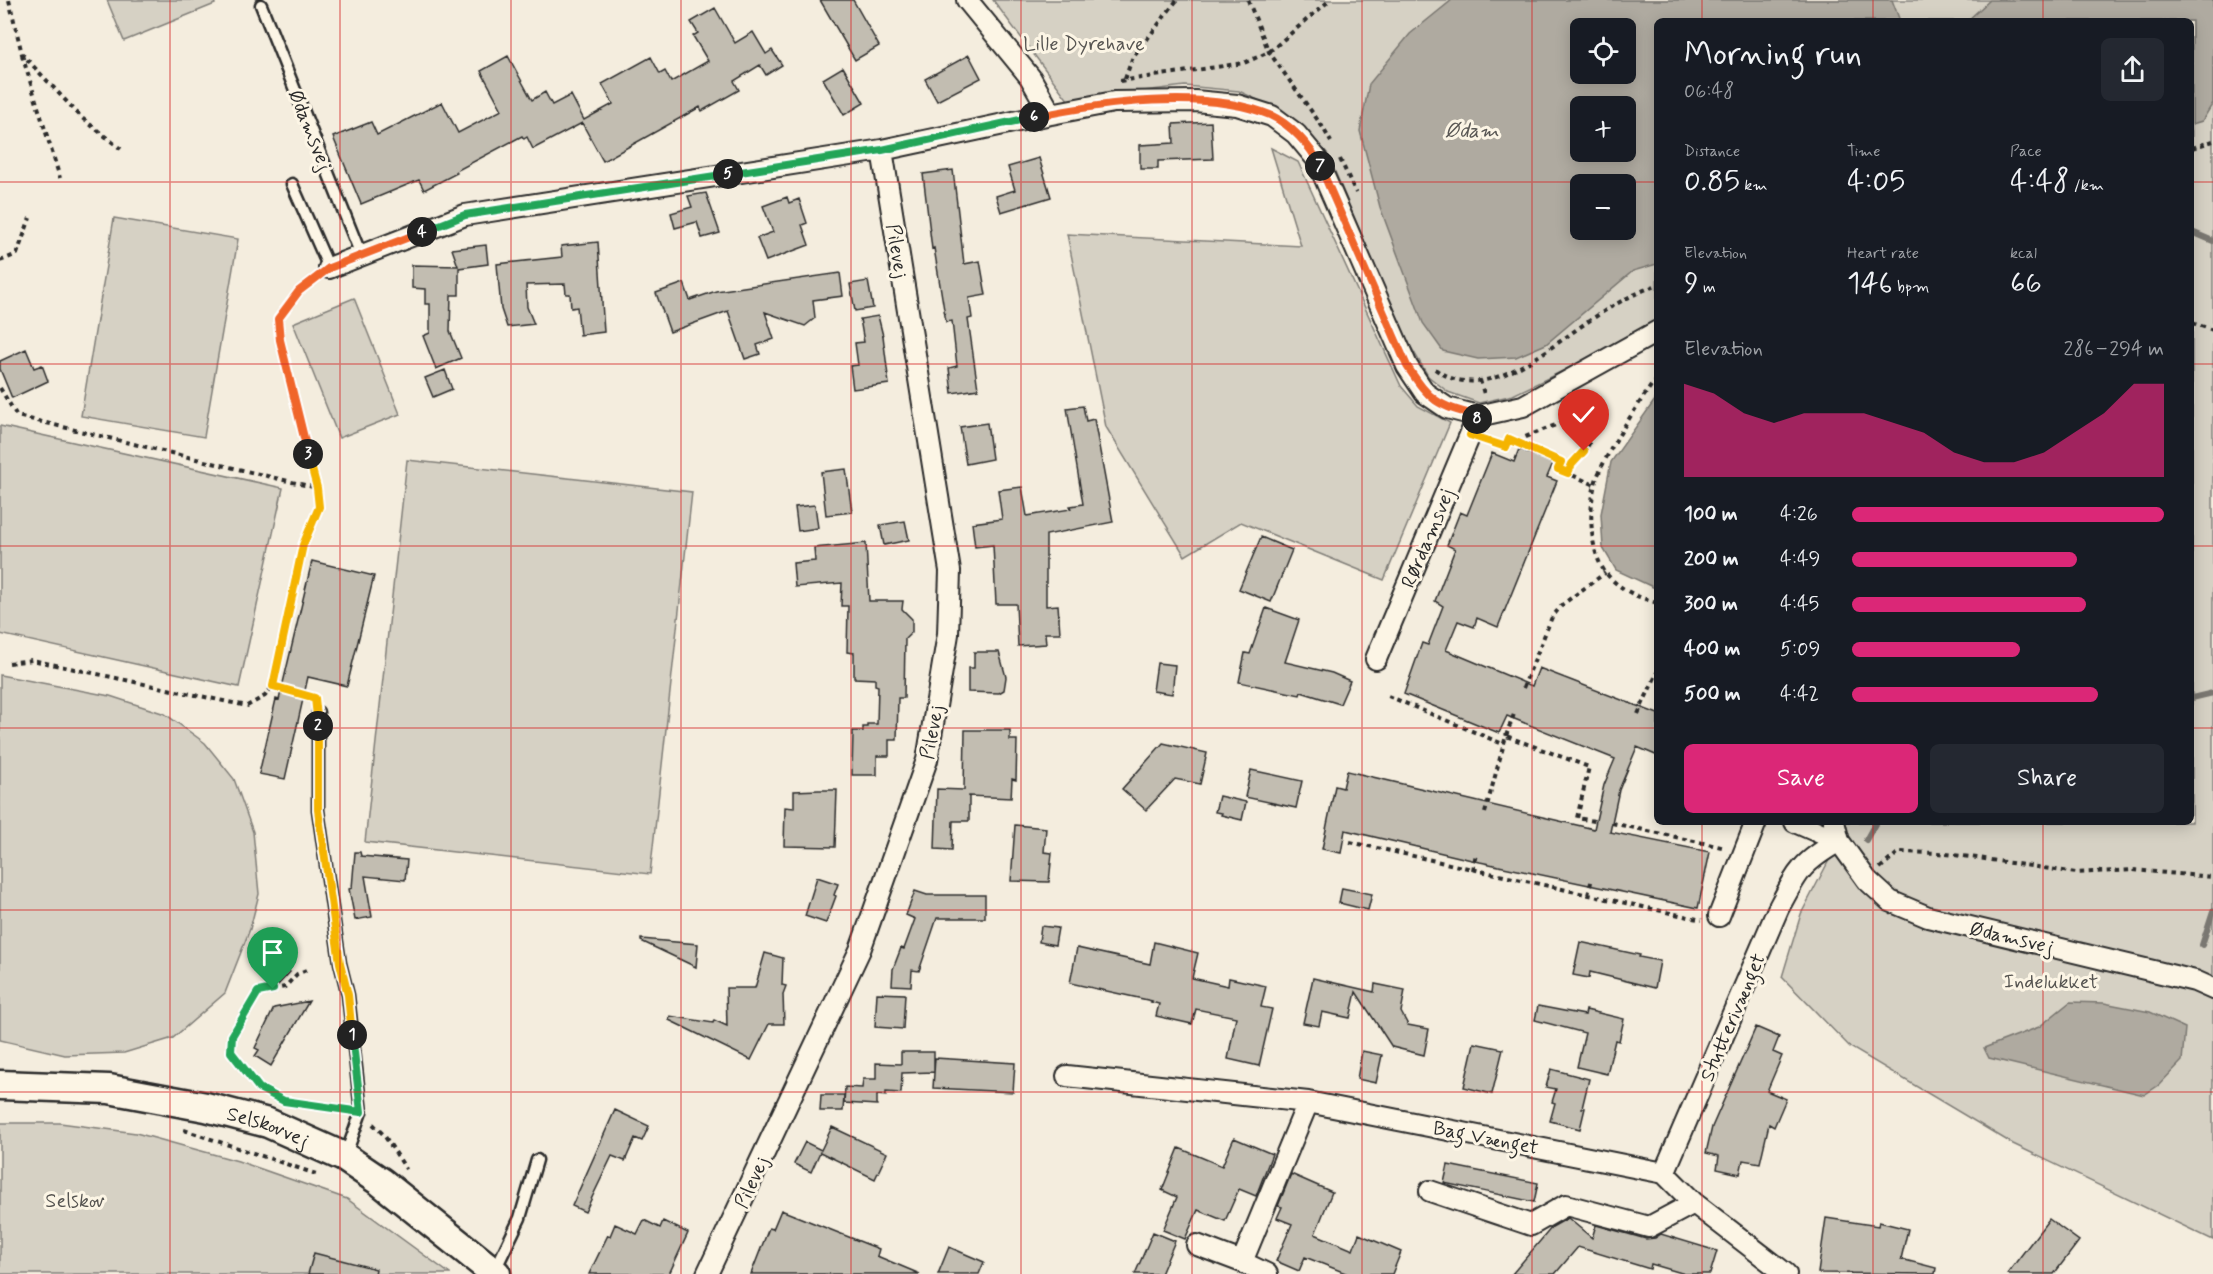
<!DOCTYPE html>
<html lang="en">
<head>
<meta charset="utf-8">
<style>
	body { margin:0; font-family:Mynerve,sans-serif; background:#242831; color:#f1f3f6; height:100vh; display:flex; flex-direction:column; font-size:22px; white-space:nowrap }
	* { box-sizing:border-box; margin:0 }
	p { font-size:20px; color:#9ea1a6 }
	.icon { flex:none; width:33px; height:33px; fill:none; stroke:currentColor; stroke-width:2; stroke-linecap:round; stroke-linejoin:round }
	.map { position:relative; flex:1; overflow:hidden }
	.sheet { position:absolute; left:1654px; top:18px; width:540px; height:807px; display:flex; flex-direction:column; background:#171b24; border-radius:9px; box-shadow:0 3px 15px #0003 }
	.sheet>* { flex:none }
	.fabs { position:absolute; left:1570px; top:18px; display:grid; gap:12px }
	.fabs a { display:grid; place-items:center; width:66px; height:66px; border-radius:9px; background:#171b24; box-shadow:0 3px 15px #0003; font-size:30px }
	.pin { position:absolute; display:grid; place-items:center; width:51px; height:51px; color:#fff; margin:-62px -26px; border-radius:50% 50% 50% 0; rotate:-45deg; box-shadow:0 0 6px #0007 }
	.pin .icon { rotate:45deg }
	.km { position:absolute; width:30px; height:30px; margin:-15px; border-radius:50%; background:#222; color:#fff; font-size:16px; line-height:30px; text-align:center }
	.round { display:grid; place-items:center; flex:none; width:63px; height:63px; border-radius:9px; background:#242831 }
	.summary { display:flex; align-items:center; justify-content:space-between; height:102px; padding:0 30px }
	h1 { font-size:33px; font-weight:600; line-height:45px }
	.stats { display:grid; grid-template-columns:repeat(3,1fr); gap:9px; height:102px; padding:6px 30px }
	.stats div { display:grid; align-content:center }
	.stats b { font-size:30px; font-weight:600 }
	.stats small { font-size:16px; font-weight:400 }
	.stats p { font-size:16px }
	.chart { height:168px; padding:12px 30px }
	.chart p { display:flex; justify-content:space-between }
	.chart svg { width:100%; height:108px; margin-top:6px; fill:#db2777; opacity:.7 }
	.primary-button { display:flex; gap:12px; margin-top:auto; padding:12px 30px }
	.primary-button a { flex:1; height:69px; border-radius:9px; background:#db2777; color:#fff; font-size:24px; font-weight:600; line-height:69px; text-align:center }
	.primary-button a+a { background:#242831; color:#f1f3f6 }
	ul { padding:0 30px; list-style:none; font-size:20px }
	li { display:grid; grid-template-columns:96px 72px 1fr; align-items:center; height:45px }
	li i { height:15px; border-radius:8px; background:#db2777 }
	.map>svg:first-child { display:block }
	.green { fill:#d6d1c4; stroke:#807e78; stroke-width:1.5; fill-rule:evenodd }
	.water { fill:#afaaa0; stroke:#7a7771; stroke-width:1.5; fill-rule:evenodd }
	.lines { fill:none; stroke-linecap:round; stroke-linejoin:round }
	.stream { stroke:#7a7771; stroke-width:6 }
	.building { fill:#c2bdb1; stroke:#2b2b2b; stroke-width:1.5 }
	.lane-casing { stroke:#2b2b2b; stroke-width:15 }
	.street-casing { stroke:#2b2b2b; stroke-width:24 }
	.secondary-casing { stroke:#2b2b2b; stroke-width:33 }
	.path { stroke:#2b2b2b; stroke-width:4; stroke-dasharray:4.5 4.5; stroke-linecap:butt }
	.lane { stroke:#fcf5e5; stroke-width:10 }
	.street { stroke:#fcf5e5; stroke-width:20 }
	.secondary { stroke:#fcf5e5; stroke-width:28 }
	.split-1-casing { stroke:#fff; stroke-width:12 }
	.split-2-casing { stroke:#fff; stroke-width:12 }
	.split-3-casing { stroke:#fff; stroke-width:12 }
	.split-4-casing { stroke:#fff; stroke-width:12 }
	.split-5-casing { stroke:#fff; stroke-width:12 }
	.split-6-casing { stroke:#fff; stroke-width:12 }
	.split-7-casing { stroke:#fff; stroke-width:12 }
	.split-8-casing { stroke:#fff; stroke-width:12 }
	.split-9-casing { stroke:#fff; stroke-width:12 }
	.split-1 { stroke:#22a559; stroke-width:8 }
	.split-2 { stroke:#f5b400; stroke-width:8 }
	.split-3 { stroke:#f5b400; stroke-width:8 }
	.split-4 { stroke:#f0652b; stroke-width:8 }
	.split-5 { stroke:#22a559; stroke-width:8 }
	.split-6 { stroke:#22a559; stroke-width:8 }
	.split-7 { stroke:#f0652b; stroke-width:8 }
	.split-8 { stroke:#f0652b; stroke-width:8 }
	.split-9 { stroke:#f5b400; stroke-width:8 }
	.grid { fill:none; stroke:#d62828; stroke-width:1.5; stroke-opacity:0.55 }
	.labels { text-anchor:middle; stroke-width:6; stroke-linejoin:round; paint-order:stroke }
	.park-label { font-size:20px; fill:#565451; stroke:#fcf5e5 }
	.street-label { font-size:20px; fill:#2b2b2b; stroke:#fcf5e5 }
	.water-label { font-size:21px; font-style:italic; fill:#595754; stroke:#fcf5e5 }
</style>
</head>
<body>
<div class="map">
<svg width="2213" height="1274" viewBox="0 0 2213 1274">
	<rect width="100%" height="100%" fill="#f4edde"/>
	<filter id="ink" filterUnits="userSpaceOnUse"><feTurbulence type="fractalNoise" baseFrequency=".0167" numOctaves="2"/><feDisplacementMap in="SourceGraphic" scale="12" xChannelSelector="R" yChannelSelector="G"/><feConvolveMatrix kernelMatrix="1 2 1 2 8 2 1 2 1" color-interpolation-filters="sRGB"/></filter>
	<g filter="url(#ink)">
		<path class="green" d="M107 0H214L215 4 124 41Z
			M993 0H2213V1240L2013 1144 1850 1047 1782 977 1801 914 1839 841 1834 822H2192V21H1658L1657 325 1513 395 1479 403 1448 392 1428 376 1405 337 1327 153 1285 113 1239 91 1185 86 1068 100ZM1581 28H1626V74H1581ZM1581 106H1626V152H1581ZM1581 184H1626V230H1581Z
			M1271 148 1298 162 1401 386 1418 406 1450 423 1384 580 1241 522 1185 556 1106 427 1067 234 1301 246Z
			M114 218 238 239 204 437 81 416Z
			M354 298 400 414 339 438 293 323Z
			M0 426 283 488 239 687 0 634Z
			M407 460 692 492 650 874 365 842Z
			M0 675 110 696 165 714 205 743 234 779 253 832 259 894 250 929 225 993 173 1038 124 1053 65 1055 0 1040Z
			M0 1123H60L136 1133 238 1161 347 1199 450 1274H0Z"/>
		<path class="water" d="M1452 0H1892L1900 21H1658L1657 264 1633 271 1546 344 1516 357 1478 359 1443 351 1423 323 1380 207 1360 131 1369 84 1410 34ZM1626 28V74H1581V28ZM1626 106V152H1581V106ZM1581 184H1626V230H1581Z
			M1990 0H2213V103L2202 121 2192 124V21H1967Z
			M1657 397V589L1616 570 1603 548 1601 514 1611 462Z
			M2070 1002 2104 1003 2150 1012 2185 1028 2182 1061 2159 1085 2144 1095 1989 1058 1984 1048 2039 1027Z"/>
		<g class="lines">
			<path class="stream" d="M2192 232 2213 241
				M2192 698 2213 693
				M1866 840 1876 822
				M2202 945 2213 911"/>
		</g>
		<path class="building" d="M820 0H853L879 46 855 60Z
			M715 8 735 43 753 32 766 54 772 50 782 65 766 75 760 65 734 81 739 90 702 111 700 107 603 161 582 123 533 149 527 137 524 139 522 136 456 171 457 173 424 190 419 180 361 204 333 137 371 122 377 135 442 102 458 133 502 110 481 71 508 56 532 100 545 92 552 105 571 95 584 120 613 104 602 84 651 57 660 74 665 71 671 82 708 61 693 36 698 33 691 22Z
			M969 55 981 78 937 101 925 79Z
			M843 67 864 103 844 115 823 79Z
			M1211 122 1213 159 1158 161V169H1140V145L1174 143 1173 124Z
			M1039 158 1051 197 1001 212 996 196 1015 190 1008 167Z
			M953 170 964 264 980 261 986 295 969 298 972 318 968 319 978 389 952 393 949 368 957 366 952 321 946 322 934 248 932 249 923 174Z
			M706 193 720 233 702 238 697 222 675 228 671 213 692 207 688 196Z
			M787 197 789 203 799 199 807 223 802 225 809 245 766 261 757 238 773 232 763 206Z
			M598 242 604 332 580 335 577 307 571 308 570 294H566L565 284 526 285 527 307 534 324 507 327 501 309 497 264 562 257 561 246Z
			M486 245 488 264 459 268V295H451L450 331 461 358 436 369 423 336 430 333V304H425V289L412 288V265L458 266 452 249Z
			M840 273 843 296 813 300 815 318 805 326 765 312 774 339 757 345 760 354 745 359 728 311 670 332 656 293 684 283 690 300 716 291Z
			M868 281 873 308 855 311 850 284Z
			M878 316 883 336 889 384 853 389 850 366 858 365 855 343 864 342 860 319Z
			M26 349 34 368 42 365 48 381 12 398 0 369V361Z
			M445 370 452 389 433 397 425 378Z
			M1083 406 1086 421 1094 419 1113 522 1046 535V606L1058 605 1060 633H1045L1046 644 1018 646 1016 604H996L993 545 975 547 972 523 1002 519 998 490 1022 487 1027 516 1071 509 1070 506 1083 504 1067 408Z
			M987 423 992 459 966 464 960 427Z
			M1519 449 1553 463 1547 477 1557 481 1498 627 1477 618 1474 627 1458 621 1446 650 1532 686 1539 668 1658 714V756L1637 747 1619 790 1610 832 1710 852 1698 908 1480 862 1345 830 1341 853 1322 849 1335 786 1343 788 1347 771 1594 829 1604 785 1615 759 1507 716 1499 733 1404 694 1422 643 1428 645 1443 606 1435 601 1455 549 1447 545 1460 512 1467 515 1492 453 1514 462Z
			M846 469 852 512 826 515 821 472Z
			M815 505 818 528 798 531 795 507Z
			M905 521 909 540 884 545 880 525Z
			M1261 537 1292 550 1271 602 1239 589Z
			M866 543 869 601H903L902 609 912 619V632L905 639 904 698H898L897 740H889V756H877V775H852L853 731H863V727H867V724H877L878 686 875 685V679L854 678V653L847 652 848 606H841L842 583 795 587 793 563 815 561 814 548Z
			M312 561 374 576 347 686 308 677 285 779 259 774 276 699 279 700Z
			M1266 608 1299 620 1285 662 1332 673 1350 681 1340 704 1301 692 1300 695 1239 682 1245 653 1250 654Z
			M974 652H999L1006 677 1004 690 999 693 968 692V668H974Z
			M1157 663 1175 665 1172 694 1153 691Z
			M965 730H1010V740H1017L1016 780 1012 779 1011 798 969 796V821H953L952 850 935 849 937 789 964 790Z
			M1163 743 1207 753 1200 784 1175 779 1146 810 1122 789Z
			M1251 770 1302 781 1296 808 1245 797Z
			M819 790H837L835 847 784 846 785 807 794 808V791Z
			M1219 796 1246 802 1242 820 1221 815 1222 813 1215 812Z
			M1015 825 1046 828 1044 852 1052 853 1049 882 1011 881Z
			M355 852H360L361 856 407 860 405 880 365 876 372 917 355 920 349 889 352 888Z
			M817 877 838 884 834 895 836 896 826 923 805 916Z
			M1342 888 1372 894 1368 910 1339 903Z
			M915 891 927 895H985V918H937L919 971 912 970 911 986 892 985 893 969 901 948 904 949 915 919 906 915Z
			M1041 926 1058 928 1055 945 1039 942Z
			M641 939 698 944 696 967 641 941Z
			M1154 942 1198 953 1192 978 1228 986 1229 978 1266 986 1261 1007 1272 1009 1259 1066 1228 1059 1236 1017 1196 1009 1192 1024 1156 1016 1159 1004 1151 1002 1152 1001 1070 983 1077 948 1150 964Z
			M1580 942 1640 955 1639 957 1660 961 1655 988 1590 972 1589 978 1573 975Z
			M266 949 290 972 278 985 254 962Z
			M765 953 783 958 782 985 786 986 783 994 784 1024H769L751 1060 669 1020 670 1016 713 1023 714 1020 727 1026 726 988H755Z
			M1313 978 1374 992 1375 984 1405 990 1401 1012 1408 1025 1429 1029 1424 1055 1392 1047 1356 992 1350 1018 1322 1012 1319 1026 1303 1023Z
			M877 993 905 994 903 1029 875 1027Z
			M309 1001 271 1066 255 1056 259 1050 255 1048 274 1008Z
			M1538 1006 1585 1015 1586 1010 1624 1019 1619 1041 1615 1040 1607 1074 1577 1067 1585 1033 1535 1020Z
			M1756 1027 1779 1037 1773 1052 1782 1056 1767 1091 1786 1099 1774 1127 1769 1124 1760 1163 1743 1160 1740 1174 1717 1169 1719 1156 1706 1153 1712 1127Z
			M1474 1043 1503 1049 1492 1094 1464 1087Z
			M1362 1051 1382 1055 1376 1083 1357 1079Z
			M901 1052H934V1072L902 1073 901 1093 886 1092V1096L877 1095V1105L844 1103 845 1087 862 1088 863 1079H876V1063L901 1064Z
			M935 1058 1015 1063 1013 1092 933 1088Z
			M1551 1069 1589 1079 1582 1108H1585L1580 1129 1550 1121 1555 1103 1552 1102 1556 1089 1546 1087Z
			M821 1095H844L843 1111H820Z
			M615 1110 649 1126 642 1141 635 1138 625 1161 612 1156 585 1212 572 1206Z
			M832 1127 887 1153 875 1179 820 1152 811 1172 794 1164 805 1142 821 1150Z
			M1234 1138 1272 1154 1256 1196 1239 1189 1225 1221 1198 1210 1185 1239 1163 1230 1177 1197 1162 1190 1179 1148 1222 1166Z
			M1448 1165 1538 1183 1534 1202 1444 1183Z
			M1291 1174 1332 1192 1315 1234 1353 1250 1359 1234 1401 1252 1392 1274H1348L1305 1257 1299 1271 1276 1261 1292 1224 1277 1218 1282 1207 1278 1206Z
			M781 1210 879 1249 877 1256 920 1274H751L769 1228 773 1229Z
			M1568 1218 1592 1238 1596 1225 1646 1239 1655 1238 1661 1234 1717 1251 1710 1274H1685L1651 1264 1650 1269 1578 1247 1555 1274H1512L1552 1227Z
			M1826 1218 1878 1226 1879 1222 1908 1229 1901 1259 1936 1268 1935 1274 1818 1273Z
			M2049 1219 2079 1241 2054 1274H2007Z
			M644 1220 660 1228 663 1221 688 1233 669 1274H589L608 1235 610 1236 615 1224 637 1234Z
			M1153 1232 1175 1241 1161 1274H1135Z
			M949 1247 984 1262 979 1274H938Z
			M314 1253 376 1269 375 1274H308Z"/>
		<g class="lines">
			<g class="lane-casing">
				<path id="lane" d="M261 5 361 255
					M292 184 329 268
					M318 712V810L340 963 348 995 361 1112 345 1157
					M494 1272 520 1218 537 1160"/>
			</g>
			<g class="street-casing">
				<path id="street" d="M967 0 1030 77 1051 114
					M329 268 465 215 882 150 1051 114 1114 102 1195 101 1237 105 1272 116 1296 134 1316 158 1407 366 1425 393 1447 408 1478 416 1523 406 1658 331
					M1376 659 1478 416
					M1795 822 1839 841
					M1834 822 1839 841 1867 880 1890 901 1928 917 2195 981 2213 989
					M1719 916 1756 822
					M1067 1076 1308 1102 1664 1173
					M1430 1191 1531 1225 1566 1205 1649 1227 1694 1203
					M1197 1245 1242 1262
					M707 1274 860 950 927 760 948 634 950 571 882 150
					M1267 1274 1242 1262 1308 1102
					M1786 1274 1694 1203 1664 1173 1778 909C1798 871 1801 863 1839 841"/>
			</g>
			<g class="secondary-casing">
				<g id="secondary">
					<path id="s1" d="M0 1085 109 1089 206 1107 268 1123 344 1157 381 1182 496 1274"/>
				</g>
			</g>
			<path class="path" d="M9 0 22 54 82 118 121 149
				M1248 0 1269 52 1322 126 1331 142
				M22 55 60 178
				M1125 79 1132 59 1177 0
				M1120 81 1244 63 1269 52 1330 0
				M2192 148 2213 141
				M1340 159 1356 193
				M0 261 17 254 30 218
				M314 279 299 291 278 319 280 340 317 488 319 507 303 545 273 686 314 698
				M2192 323 2213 330
				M1435 369C1486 408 1551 345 1592 319 1613 305 1634 293 1658 285
				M1480 380 1484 394 1483 396
				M1658 381 1653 383C1633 412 1612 443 1598 475 1588 499 1588 552 1606 573 1618 589 1639 598 1658 603
				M0 388 17 416 317 488
				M1488 441 1506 447 1509 439 1561 462 1558 469 1595 485
				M1519 443 1525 437 1581 415C1605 446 1580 446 1568 473
				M9 663 32 660 247 706 265 696 273 686
				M1523 688 1552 617 1563 604 1605 573
				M1388 696 1503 744
				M1638 714 1658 671
				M1506 736 1514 714
				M1485 813 1506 736 1589 767 1577 818 1595 821
				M1612 823 1726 848
				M1350 842 1702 920
				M1880 868 1899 852 1938 853 1978 858 2076 873 2133 870 2213 877
				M1473 870 1476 853
				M1588 895 1592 878
				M306 970 297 974 285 987 258 992 232 1036 231 1052 259 1087 284 1101 347 1110
				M373 1124 384 1135 406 1169
				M184 1130 316 1174"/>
			<use href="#lane" class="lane"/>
			<use href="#street" class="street"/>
			<use href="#secondary" class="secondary"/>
		</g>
	</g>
	<g class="lines" filter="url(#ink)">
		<g class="split-1-casing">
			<path id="split-1" d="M273 989 258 992 232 1036 231 1052 259 1088 284 1101 361 1112 352 1035"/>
		</g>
		<g class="split-2-casing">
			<path id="split-2" d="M318 726V810L340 963 348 995 352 1035"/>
		</g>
		<g class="split-3-casing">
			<path id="split-3" d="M308 454 317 488 319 507 303 545 273 686 315 698 318 726"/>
		</g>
		<g class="split-4-casing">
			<path id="split-4" d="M308 454 280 340 278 319 299 291 329 268 422 232"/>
		</g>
		<g class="split-5-casing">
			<path id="split-5" d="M422 232 465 215 728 174"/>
		</g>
		<g class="split-6-casing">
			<path id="split-6" d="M728 174 882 150 1034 117"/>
		</g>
		<g class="split-7-casing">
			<path id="split-7" d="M1034 117C1101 103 1205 88 1270 115 1290 124 1311 146 1320 166"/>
		</g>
		<g class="split-8-casing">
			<path id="split-8" d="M1320 166 1407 366C1431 402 1436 405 1478 416L1477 419"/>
		</g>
		<g class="split-9-casing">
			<path id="split-9" d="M1477 419 1470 435 1506 447 1509 439 1561 462 1558 469 1568 473 1572 464 1584 451"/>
		</g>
		<use href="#split-1" class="split-1"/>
		<use href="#split-2" class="split-2"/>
		<use href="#split-3" class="split-3"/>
		<use href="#split-4" class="split-4"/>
		<use href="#split-5" class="split-5"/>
		<use href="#split-6" class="split-6"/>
		<use href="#split-7" class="split-7"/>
		<use href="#split-8" class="split-8"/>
		<use href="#split-9" class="split-9"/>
	</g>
	<path class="grid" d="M170 0V1274M340 0V1274M511 0V1274M681 0V1274M851 0V1274M1021 0V1274M1192 0V1274M1362 0V1274M1532 0V1274M1702 0V21M1873 0V21M2043 0V21M0 182H1658M2192 182H2213M0 364H1658M2192 364H2213M0 546H1658M2192 546H2213M0 728H1658M2192 728H2213M1702 822V1274M1873 822V1274M2043 822V1274M0 910H2213M0 1092H2213"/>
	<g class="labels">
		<g class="park-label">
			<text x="1084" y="50">Lille Dyrehave</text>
			<text x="2051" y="988">Indelukket</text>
			<text x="75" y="1207">Selskov</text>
		</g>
		<g class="street-label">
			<text transform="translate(311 130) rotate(68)" y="7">Ødamsvej</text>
			<text transform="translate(898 251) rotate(81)" y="7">Pilevej</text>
			<text transform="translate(1427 538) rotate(-67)" y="7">Rørdamsvej</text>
			<text transform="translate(931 732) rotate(-79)" y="7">Pilevej</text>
			<text transform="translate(2012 937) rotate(13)" y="7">Ødamsvej</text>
			<text transform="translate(1732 1017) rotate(-67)" y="7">Stutterivænget</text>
			<text dy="7" stroke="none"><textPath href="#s1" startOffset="273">Selskovvej</textPath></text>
			<text transform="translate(1486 1137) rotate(11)" y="7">Bag Vænget</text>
			<text transform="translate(751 1182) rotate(-65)" y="7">Pilevej</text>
		</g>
		<g class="water-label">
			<text x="1472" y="137">Ødam</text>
		</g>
	</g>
</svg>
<div class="fabs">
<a><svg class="icon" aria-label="locate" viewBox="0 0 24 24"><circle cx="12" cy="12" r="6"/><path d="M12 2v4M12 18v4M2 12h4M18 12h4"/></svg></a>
<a>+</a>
<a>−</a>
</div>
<div class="pin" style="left:273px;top:989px;background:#1e9e55"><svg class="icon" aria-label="arrive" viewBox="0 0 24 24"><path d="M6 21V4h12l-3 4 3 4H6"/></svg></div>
<div class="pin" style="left:1584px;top:451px;background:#d93025"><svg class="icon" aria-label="check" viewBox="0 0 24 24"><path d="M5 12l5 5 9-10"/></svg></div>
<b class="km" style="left:352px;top:1035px">1</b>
<b class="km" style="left:318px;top:726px">2</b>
<b class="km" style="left:308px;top:454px">3</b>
<b class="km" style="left:422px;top:232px">4</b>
<b class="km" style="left:728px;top:174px">5</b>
<b class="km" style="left:1034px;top:117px">6</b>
<b class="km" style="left:1320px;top:166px">7</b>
<b class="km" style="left:1477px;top:419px">8</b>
<section class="sheet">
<div class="summary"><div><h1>Morning run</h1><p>06:48</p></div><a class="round"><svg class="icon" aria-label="share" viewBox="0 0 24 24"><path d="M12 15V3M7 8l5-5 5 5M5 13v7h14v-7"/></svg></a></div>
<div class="stats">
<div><p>Distance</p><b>0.85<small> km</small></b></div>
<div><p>Time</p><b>4:05</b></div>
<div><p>Pace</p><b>4:48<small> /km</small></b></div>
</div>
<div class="stats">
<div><p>Elevation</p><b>9<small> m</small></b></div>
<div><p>Heart rate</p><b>146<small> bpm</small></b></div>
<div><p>kcal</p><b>66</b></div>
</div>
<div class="chart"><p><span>Elevation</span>286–294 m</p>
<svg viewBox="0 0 160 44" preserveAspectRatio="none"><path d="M0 44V6L10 10L20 18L30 22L40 18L50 18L60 18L70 22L80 26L90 34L100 38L110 38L120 34L130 26L140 18L150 6L160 6V44z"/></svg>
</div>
<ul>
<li><b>100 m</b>4:26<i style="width:100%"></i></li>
<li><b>200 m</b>4:49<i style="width:72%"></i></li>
<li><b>300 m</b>4:45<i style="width:75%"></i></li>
<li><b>400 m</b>5:09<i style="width:54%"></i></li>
<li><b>500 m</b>4:42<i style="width:79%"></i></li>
</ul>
<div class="primary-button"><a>Save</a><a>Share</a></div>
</section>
</div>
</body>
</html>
